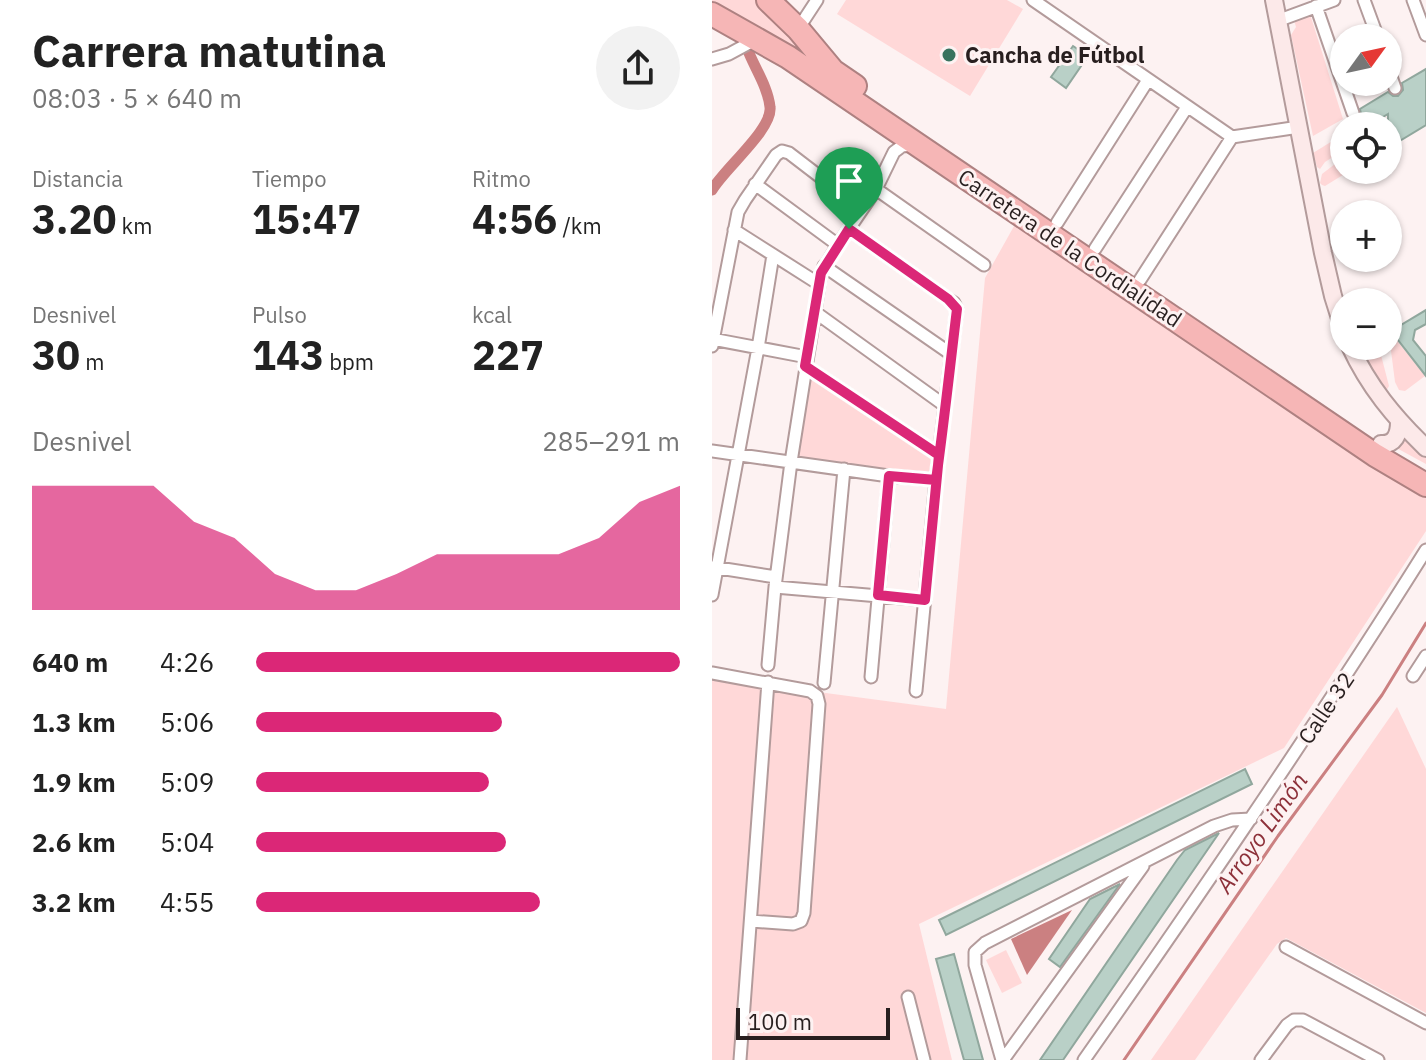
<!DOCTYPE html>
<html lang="es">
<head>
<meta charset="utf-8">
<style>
	body { margin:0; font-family:"IBM Plex Sans",sans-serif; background:#f2f2f2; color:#222; height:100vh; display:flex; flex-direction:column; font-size:30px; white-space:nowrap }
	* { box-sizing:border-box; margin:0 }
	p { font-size:26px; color:#767676 }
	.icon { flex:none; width:44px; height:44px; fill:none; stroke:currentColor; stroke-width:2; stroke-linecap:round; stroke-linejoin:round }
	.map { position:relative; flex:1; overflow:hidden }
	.sheet { display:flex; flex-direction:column; background:#fff; width:712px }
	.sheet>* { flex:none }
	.needle { width:52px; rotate:57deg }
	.buttons { position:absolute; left:618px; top:24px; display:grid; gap:16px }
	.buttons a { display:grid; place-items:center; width:72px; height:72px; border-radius:50%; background:#fff; box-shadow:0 2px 6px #0004; font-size:40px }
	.scale { position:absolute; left:24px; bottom:20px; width:154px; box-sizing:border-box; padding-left:8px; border:4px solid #281f1f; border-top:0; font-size:22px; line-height:28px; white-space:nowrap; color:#281f1f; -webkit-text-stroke:6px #fdf2f2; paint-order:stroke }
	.pin { position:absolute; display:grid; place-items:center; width:68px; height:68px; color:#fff; margin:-82px -34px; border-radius:50% 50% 50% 0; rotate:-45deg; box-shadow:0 0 8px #0007 }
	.pin .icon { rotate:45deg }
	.round { display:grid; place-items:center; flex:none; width:84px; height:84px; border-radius:42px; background:#f2f2f2 }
	.summary { display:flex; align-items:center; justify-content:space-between; height:136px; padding:0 32px }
	h1 { font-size:44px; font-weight:700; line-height:60px }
	.stats { display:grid; grid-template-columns:repeat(3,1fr); gap:12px; height:136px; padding:8px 32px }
	.stats div { display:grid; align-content:center }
	.stats b { font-size:40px; font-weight:700 }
	.stats small { font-size:22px; font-weight:400 }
	.stats p { font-size:22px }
	.chart { height:224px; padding:16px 32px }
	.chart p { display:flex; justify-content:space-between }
	.chart svg { width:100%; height:144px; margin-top:8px; fill:#db2777; opacity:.7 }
	ul { padding:0 32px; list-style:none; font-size:26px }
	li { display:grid; grid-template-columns:128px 96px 1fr; align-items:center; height:60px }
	li i { height:20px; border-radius:10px; background:#db2777 }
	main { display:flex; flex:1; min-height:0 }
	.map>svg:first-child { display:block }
	.green { fill:#ffd8d8 }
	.water { fill:#cb8081 }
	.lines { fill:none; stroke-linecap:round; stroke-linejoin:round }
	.stream { stroke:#cb8081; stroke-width:3 }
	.canal { stroke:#cb8081; stroke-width:11 }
	.building { fill:#b9d0c7; stroke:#90a79d; stroke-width:2 }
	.street-casing { stroke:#b39b9b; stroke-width:15 }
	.secondary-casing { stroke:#b39b9b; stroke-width:20 }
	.highway-casing { stroke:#ae8181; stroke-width:26 }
	.street { stroke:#fff; stroke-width:11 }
	.secondary { stroke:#fce9e9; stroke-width:16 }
	.highway { stroke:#f6b6b6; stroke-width:22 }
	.route-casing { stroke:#fff; stroke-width:16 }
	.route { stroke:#db2777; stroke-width:10 }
	.poi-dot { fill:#37735e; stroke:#fdf2f2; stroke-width:3 }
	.labels { text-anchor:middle; stroke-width:6; stroke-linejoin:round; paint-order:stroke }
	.poi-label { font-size:22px; font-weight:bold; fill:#281f1f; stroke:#fdf2f2; text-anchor:start }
	.street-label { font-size:22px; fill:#281f1f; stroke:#fdf2f2 }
	.water-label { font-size:24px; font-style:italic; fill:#8d313a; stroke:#fdf2f2 }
</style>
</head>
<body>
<main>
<section class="sheet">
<div class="summary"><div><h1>Carrera matutina</h1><p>08:03 · 5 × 640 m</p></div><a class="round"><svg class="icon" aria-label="share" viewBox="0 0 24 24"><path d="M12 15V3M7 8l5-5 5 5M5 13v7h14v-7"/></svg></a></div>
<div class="stats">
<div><p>Distancia</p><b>3.20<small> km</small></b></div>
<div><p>Tiempo</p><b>15:47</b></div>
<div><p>Ritmo</p><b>4:56<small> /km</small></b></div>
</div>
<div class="stats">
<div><p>Desnivel</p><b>30<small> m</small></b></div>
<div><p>Pulso</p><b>143<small> bpm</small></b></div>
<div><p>kcal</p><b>227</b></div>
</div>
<div class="chart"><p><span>Desnivel</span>285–291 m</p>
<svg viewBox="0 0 160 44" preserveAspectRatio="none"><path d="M0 44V6L10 6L20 6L30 6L40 17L50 22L60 33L70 38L80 38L90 33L100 27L110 27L120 27L130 27L140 22L150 11L160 6V44z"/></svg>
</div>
<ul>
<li><b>640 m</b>4:26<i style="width:100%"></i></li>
<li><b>1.3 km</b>5:06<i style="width:58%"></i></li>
<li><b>1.9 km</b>5:09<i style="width:55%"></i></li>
<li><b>2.6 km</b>5:04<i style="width:59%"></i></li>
<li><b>3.2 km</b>4:55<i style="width:67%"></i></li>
</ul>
</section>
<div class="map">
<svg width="714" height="1060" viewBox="0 0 714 1060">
	<rect width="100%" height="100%" fill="#fdf2f2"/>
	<path class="green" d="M0 0H46L113 72 40 24 0 3Z
		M134 0H295L311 9 258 96 125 14Z
		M598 14 631 119 601 136 579 35 584 27 582 20Z
		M622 140 629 152 613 162 608 169 605 167 601 153Z
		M632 157V170H639L613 186 610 185 608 183 610 174Z
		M306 219 714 492V531L572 748 207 924 240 1060H0V678L234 709 273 278Z
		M683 338 713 376 693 391 687 390 683 382 678 343Z
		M665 346H670L669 355 677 386 674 391 653 358 666 349Z
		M98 379 223 457 221 475 84 456Z
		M691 436 714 450V464L679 445Z
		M685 707 714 769V1013L574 938 565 944 483 1060H439Z
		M294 950 310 983 290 993 274 960Z"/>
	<path class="water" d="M360 910 315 975 299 939Z"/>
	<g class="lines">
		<path class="stream" d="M412 1060 566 836 670 695 714 623"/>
		<path class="canal" d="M0 190C12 169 61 129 58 107 56 88 44 70 37 53"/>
	</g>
	<path class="building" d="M361 46 376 56 354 88 339 77Z
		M714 69V125L676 148V114L656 126H652L647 118 649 114 648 109 676 92 681 96H686L691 90 690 83Z
		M714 310V324L703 330 701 340 714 356V376L679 331Z
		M533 769 540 784 234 935 227 920Z
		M507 833 351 1060H328L465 860 473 850Z
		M408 884 348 967 337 959 378 899Z
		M242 954 271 1060H252L224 959Z"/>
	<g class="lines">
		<g class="street-casing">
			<path id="street" d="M321 0 520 137 587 127
				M652 0 666 38
				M701 0 714 35
				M604 6 641 113
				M565 21 622 0
				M86 29 105 0
				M0 59 17 54 43 40
				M676 68 683 88
				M43 184 126 245
				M164 189 272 265
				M345 223 436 80
				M137 229 236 299 242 303 245 309 224 480 204 691
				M22 230 107 284
				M383 249 475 107
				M112 266 239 354
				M428 280 520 137
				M103 312 232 405
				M0 339 95 357
				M0 346 26 212 33 200 64 155 70 151 77 153 150 209
				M93 366 227 455
				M0 451 177 476 224 480
				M0 567 64 577
				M63 587 213 600
				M0 595 46 348 61 255
				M56 665 63 587 79 462 109 273 126 245 164 189 182 152 190 146 202 145
				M0 673 98 691 105 696 107 704 92 913 89 921 81 924 39 921
				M701 676 714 656
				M159 677 177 476
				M112 683 132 469
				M574 947 714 1023
				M196 997 212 1060
				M28 1060 56 682
				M290 1060 263 965V952L273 943 502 826 520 820 539 819
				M291 1060 431 866
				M372 1060C490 892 605 724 714 550
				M549 1060 575 1025 582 1020H591L666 1060"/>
		</g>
		<g class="secondary-casing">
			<path id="secondary" d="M562 0 611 253 621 296 632 331
				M638 346C657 387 682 417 714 448
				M669 444C683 445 687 434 687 422"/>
		</g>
		<g class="highway-casing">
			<path id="highway" d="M56 0 86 29 121 71 143 86
				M0 14 76 57 663 455 714 485"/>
		</g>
		<use href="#street" class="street"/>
		<use href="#secondary" class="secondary"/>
		<use href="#highway" class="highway"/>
	</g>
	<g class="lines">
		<g class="route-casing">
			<path id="route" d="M137 229 109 273 93 366 227 455 213 600 166 595 177 476 224 480C232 423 238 366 245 309L236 299 137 229"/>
		</g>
		<use href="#route" class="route"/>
	</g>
	<circle class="poi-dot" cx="237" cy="55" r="8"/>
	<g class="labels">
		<g class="poi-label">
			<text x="253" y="63">Cancha de Fútbol</text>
		</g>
		<g class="street-label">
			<text transform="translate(358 248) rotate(34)" y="8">Carretera de la Cordialidad</text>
			<text transform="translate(614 708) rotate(-56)" y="8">Calle 32</text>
		</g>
		<g class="water-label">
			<text transform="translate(550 833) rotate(-55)" y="8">Arroyo Limón</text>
		</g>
	</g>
</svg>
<div class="buttons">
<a><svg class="needle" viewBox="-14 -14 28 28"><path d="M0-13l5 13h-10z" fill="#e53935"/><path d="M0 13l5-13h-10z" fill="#767676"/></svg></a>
<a><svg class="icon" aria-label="locate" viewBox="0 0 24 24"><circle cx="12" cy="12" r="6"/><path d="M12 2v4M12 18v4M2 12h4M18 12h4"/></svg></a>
<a>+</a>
<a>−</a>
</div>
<div class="scale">100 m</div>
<div class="pin" style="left:137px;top:229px;background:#1e9e55"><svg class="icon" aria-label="arrive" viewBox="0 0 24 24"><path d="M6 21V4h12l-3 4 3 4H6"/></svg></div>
</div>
</main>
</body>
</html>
